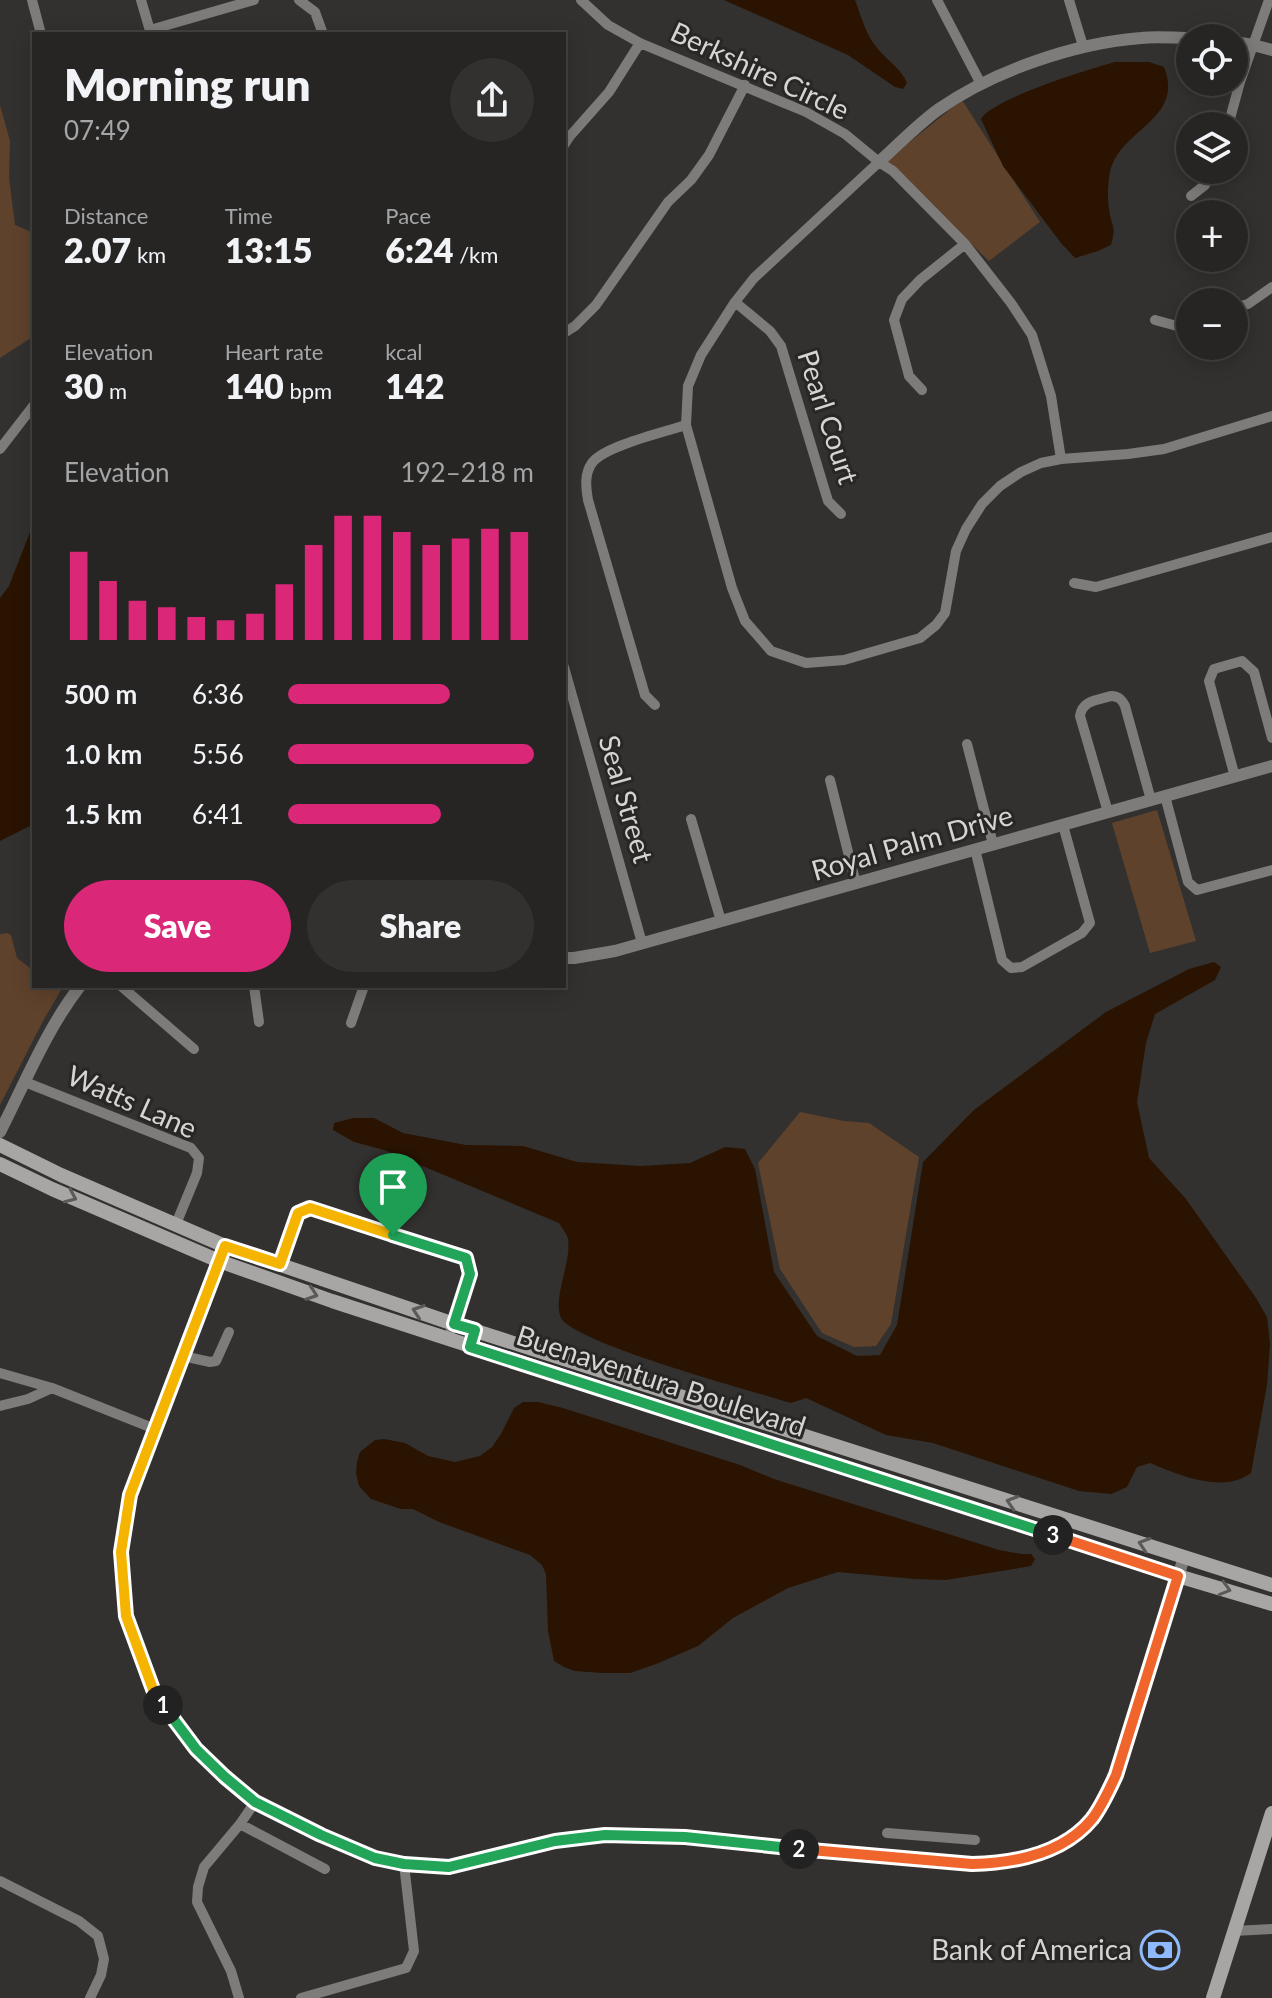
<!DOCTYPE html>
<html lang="en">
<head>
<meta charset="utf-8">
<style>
	body { margin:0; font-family:Lato,sans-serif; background:#323130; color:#f1f3f6; height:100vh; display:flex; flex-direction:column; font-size:30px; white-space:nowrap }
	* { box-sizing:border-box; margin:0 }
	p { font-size:26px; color:#a4a5a6 }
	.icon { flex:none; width:44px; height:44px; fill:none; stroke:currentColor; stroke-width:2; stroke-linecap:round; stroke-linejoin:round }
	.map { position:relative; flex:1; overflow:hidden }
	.side { position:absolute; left:32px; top:32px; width:534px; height:956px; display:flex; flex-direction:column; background:#262523; border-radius:0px; box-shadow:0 4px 20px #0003,0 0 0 2px #424241 }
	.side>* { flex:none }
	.controls { position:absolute; left:1176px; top:24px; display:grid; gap:16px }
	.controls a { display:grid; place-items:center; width:72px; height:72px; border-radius:50%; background:#262523; box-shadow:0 4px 20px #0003,0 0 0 2px #424241; font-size:40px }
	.pin { position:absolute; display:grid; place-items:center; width:68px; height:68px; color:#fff; margin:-82px -34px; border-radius:50% 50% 50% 0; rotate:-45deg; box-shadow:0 0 8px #0007 }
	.pin .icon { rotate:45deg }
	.km { position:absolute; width:40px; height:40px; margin:-20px; border-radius:50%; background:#222; color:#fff; font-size:22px; line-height:40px; text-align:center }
	.round { display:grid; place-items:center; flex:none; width:84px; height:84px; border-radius:42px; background:#323130 }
	.summary { display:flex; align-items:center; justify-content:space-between; height:136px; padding:0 32px }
	h1 { font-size:44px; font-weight:800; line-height:60px }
	.figures { display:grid; grid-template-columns:repeat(3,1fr); gap:12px; height:136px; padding:8px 32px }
	.figures div { display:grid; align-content:center }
	.figures b { font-size:34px; font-weight:800 }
	.figures small { font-size:22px; font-weight:400 }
	.figures p { font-size:22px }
	.chart { height:224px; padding:16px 32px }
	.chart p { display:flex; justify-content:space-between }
	.chart svg { width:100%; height:144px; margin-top:8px; stroke:#db2777; stroke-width:6 }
	.cta { display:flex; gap:16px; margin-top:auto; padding:16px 32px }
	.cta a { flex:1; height:92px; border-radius:48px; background:#db2777; color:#fff; font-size:32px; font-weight:800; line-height:92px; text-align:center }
	.cta a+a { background:#323130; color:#f1f3f6 }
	ul { padding:0 32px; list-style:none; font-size:26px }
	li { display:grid; grid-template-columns:128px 96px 1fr; align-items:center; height:60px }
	li i { height:20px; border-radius:10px; background:#db2777 }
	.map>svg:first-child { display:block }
	.green { fill:#5f422c }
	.water { fill:#2a1301 }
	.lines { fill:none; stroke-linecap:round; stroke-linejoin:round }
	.minor { stroke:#7d7c7b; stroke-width:10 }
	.tertiary { stroke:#7d7c7b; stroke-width:12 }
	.secondary { stroke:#a8a6a4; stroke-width:14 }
	.oneway { stroke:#5c5a58 }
	.split-1-casing { stroke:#fff; stroke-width:16 }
	.split-2-casing { stroke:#fff; stroke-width:16 }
	.split-3-casing { stroke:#fff; stroke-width:16 }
	.split-4-casing { stroke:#fff; stroke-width:16 }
	.split-1 { stroke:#f5b400; stroke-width:10 }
	.split-2 { stroke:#22a559; stroke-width:10 }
	.split-3 { stroke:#f0652b; stroke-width:10 }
	.split-4 { stroke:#22a559; stroke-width:10 }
	.labels { text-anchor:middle; stroke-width:6; stroke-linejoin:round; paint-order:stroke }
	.street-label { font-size:28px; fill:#d5d4d3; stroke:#292726 }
	.poi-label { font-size:28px; fill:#d5d4d3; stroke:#292726; text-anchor:end }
</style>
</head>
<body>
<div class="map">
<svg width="1272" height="1998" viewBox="0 0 1272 1998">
	<rect width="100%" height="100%" fill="#33312f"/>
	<path class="green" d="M962 100 1040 222 989 261 886 161Z
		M0 105 10 141 9 178 15 225 34 233V336L0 358Z
		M1157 810 1196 941 1150 953 1112 823Z
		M7 933 11 935 17 958 34 971V986H55L61 990 43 1021 0 1105V934Z
		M800 1112 844 1121 869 1123 919 1157 891 1324 876 1346 854 1347 822 1333 780 1269 758 1163Z"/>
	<path class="water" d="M724 0H855C861 16 866 35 877 48 887 61 901 68 907 83L903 89 895 87 848 55Z
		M1115 62H1149L1164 67C1184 117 1126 128 1112 165 1108 176 1107 197 1109 209 1111 227 1117 224 1111 245L1098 251 1075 258 1061 243 1003 166 981 119C992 99 1089 69 1115 62Z
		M34 522V824L0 841V598L9 586Z
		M1214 962 1221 967 1215 980 1155 1014 1146 1043 1137 1102 1149 1158 1186 1199 1256 1298 1267 1317 1270 1344 1267 1385 1251 1473C1223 1494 1179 1475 1150 1463L1137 1467 1127 1487 1111 1494 1079 1491 933 1443 886 1435 806 1398 791 1403C755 1392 574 1343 561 1318 552 1299 572 1261 568 1239 567 1234 562 1228 559 1223L384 1150 354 1142 333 1130 334 1123 353 1118H374L403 1133 466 1145 523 1146 577 1162 641 1166 690 1163 725 1147 745 1149 755 1169 774 1272 817 1336 857 1356 880 1355 897 1325 923 1162 974 1110 1106 1012 1189 969Z
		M523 1402H538L563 1408 740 1465 774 1479 999 1550 1021 1554H1031L1035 1559 1031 1566 946 1580 915 1579 838 1572 788 1588 733 1618 698 1646 656 1664 630 1673H602L575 1671 564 1667 554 1661 548 1631 546 1574 542 1565 530 1555 439 1522 413 1509H401L371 1499 359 1486 356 1473 357 1462 360 1452 375 1440 384 1439 405 1443 428 1456 455 1462 480 1456 492 1447 501 1434 514 1408Z"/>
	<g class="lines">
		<path class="minor" d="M32 0 41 34
			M141 0 151 34
			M299 0 315 12 323 34
			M581 0 608 25 640 43 806 112 845 134 879 162 893 171 965 244 1011 303 1032 335 1051 396 1061 459
			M937 0 981 84
			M1069 0 1083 46
			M150 30 254 0
			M1228 126 1240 82 1269 0
			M564 145 570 136 609 92 640 43
			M879 162 754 278 735 302 701 355 688 386 686 425 732 588 745 621 771 651 806 663 844 660 920 638 936 625 945 613 956 551 966 529 982 504 1000 486 1021 472 1041 463 1061 459 1128 454 1164 449 1272 416
			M1191 196 1205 185 1214 170
			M735 302 770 331 781 346 828 501 841 514
			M1234 308 1248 304 1272 287
			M1155 320 1177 326 1190 322
			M564 333 575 326 596 305 668 202 691 180 709 155 745 85
			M922 390 909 376 894 320 902 299 920 280 965 244
			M0 449 34 405
			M1074 583 1096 587 1272 537
			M564 667 642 943
			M655 705 645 695 588 500C586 488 584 474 592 463 604 446 665 432 686 425
			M967 744 993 844
			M1235 777 1209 681 1214 669 1242 661 1254 672 1272 738
			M830 780 856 884
			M1165 796 1188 882 1197 890 1272 870
			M1108 812 1080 716C1082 700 1098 700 1111 696 1119 696 1122 700 1125 706L1151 800
			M691 819 721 921
			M975 849 1002 960 1011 968 1022 967 1082 933 1090 923 1063 825
			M121 986 194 1049
			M254 986 259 1022
			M351 1023 364 986
			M25 1082 191 1148 199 1158 197 1173 176 1224
			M280 1264 298 1213 310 1208 466 1258 470 1274 448 1339
			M183 1356 210 1362 216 1361 229 1332
			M0 1373 52 1388 155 1429
			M0 1406 28 1399 52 1388
			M240 1824 325 1869
			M887 1833 975 1840
			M0 1881 79 1921 98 1936 104 1959 101 1975 90 1998
			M1234 1931 1272 1929
			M239 1998 231 1971 197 1902 198 1887 204 1867 240 1824 255 1802
			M301 1998 406 1968 414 1951 404 1864"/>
		<path class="tertiary" d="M1234 42 1253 45 1272 50
			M879 162C899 144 918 124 939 109 993 71 1075 43 1141 38 1157 36 1174 38 1190 38
			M564 958H574L615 951 1272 766
			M0 1132C25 1083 46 1030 80 986
			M225 1246 130 1495 121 1552 126 1616 154 1692 196 1749 225 1777 255 1802 321 1835 375 1858 404 1864 449 1867 481 1861 555 1841 605 1835 685 1837 768 1846 972 1864C1016 1863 1058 1854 1089 1821 1113 1797 1122 1758 1132 1727 1151 1671 1167 1614 1184 1557"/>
		<path class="secondary" d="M0 1145 61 1175 225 1246 454 1324 1272 1585
			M0 1164 52 1189 219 1261 332 1301 1178 1576 1272 1604
			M1213 1998 1272 1813"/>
	</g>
	<defs><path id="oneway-chevron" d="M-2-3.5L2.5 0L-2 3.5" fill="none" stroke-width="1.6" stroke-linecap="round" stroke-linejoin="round" transform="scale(2)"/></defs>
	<g class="oneway">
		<use href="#oneway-chevron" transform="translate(71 1197) rotate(24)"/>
		<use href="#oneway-chevron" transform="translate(312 1294) rotate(19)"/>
		<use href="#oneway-chevron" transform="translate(418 1311) rotate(-161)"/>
		<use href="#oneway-chevron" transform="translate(1012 1502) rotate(-162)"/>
		<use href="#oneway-chevron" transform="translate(1144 1544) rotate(-162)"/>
		<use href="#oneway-chevron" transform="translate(1225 1589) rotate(16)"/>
	</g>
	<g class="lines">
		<g class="split-1-casing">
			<path id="split-1" d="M163 1705 154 1692 126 1616 121 1552 130 1495 225 1246 280 1264 298 1213 310 1208 393 1235"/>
		</g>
		<g class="split-2-casing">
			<path id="split-2" d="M163 1705 196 1749 225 1777 255 1802 321 1835 375 1858 404 1864 449 1867 555 1841 605 1835 685 1837 799 1849"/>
		</g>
		<g class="split-3-casing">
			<path id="split-3" d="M799 1849 972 1864C1015 1863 1063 1854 1092 1819 1102 1806 1109 1790 1116 1775L1178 1576 1053 1535"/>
		</g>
		<g class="split-4-casing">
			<path id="split-4" d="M393 1235 466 1258 470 1274 454 1324 475 1330 470 1347 1053 1535"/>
		</g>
		<use href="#split-1" class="split-1"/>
		<use href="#split-2" class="split-2"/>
		<use href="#split-3" class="split-3"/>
		<use href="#split-4" class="split-4"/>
	</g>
	<defs>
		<g id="bank-ring" transform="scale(2)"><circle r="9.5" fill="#292726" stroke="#8eb9fc" stroke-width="1.5"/><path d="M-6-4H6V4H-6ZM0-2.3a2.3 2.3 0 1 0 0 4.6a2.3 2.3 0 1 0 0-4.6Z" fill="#8eb9fc"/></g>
	</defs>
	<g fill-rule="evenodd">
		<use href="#bank-ring" x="1160" y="1950"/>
	</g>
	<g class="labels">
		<g class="street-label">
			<text transform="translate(760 71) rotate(25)" y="10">Berkshire Circle</text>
			<text transform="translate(828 417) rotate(72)" y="10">Pearl Court</text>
			<text transform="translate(626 799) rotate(74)" y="10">Seal Street</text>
			<text transform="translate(912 843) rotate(-16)" y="10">Royal Palm Drive</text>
			<text transform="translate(132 1102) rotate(24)" y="10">Watts Lane</text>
			<text transform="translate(661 1381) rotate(18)" y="10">Buenaventura Boulevard</text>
		</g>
		<g class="poi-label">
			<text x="1132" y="1960">Bank of America</text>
		</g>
	</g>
</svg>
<div class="controls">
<a><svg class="icon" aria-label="locate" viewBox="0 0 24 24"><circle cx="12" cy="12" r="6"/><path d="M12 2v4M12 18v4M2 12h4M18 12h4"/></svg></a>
<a><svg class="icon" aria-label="layers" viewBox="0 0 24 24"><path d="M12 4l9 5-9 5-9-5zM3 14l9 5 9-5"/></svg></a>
<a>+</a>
<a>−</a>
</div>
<div class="pin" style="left:393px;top:1235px;background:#1e9e55"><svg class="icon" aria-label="arrive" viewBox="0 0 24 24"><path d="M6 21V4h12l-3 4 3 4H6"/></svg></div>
<b class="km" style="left:163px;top:1705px">1</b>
<b class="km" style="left:799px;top:1849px">2</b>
<b class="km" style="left:1053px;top:1535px">3</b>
<section class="side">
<div class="summary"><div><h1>Morning run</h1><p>07:49</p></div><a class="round"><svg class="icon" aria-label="share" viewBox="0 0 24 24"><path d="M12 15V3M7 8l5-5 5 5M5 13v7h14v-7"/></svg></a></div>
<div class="figures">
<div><p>Distance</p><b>2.07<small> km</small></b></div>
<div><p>Time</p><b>13:15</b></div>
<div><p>Pace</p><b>6:24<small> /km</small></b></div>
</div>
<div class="figures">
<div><p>Elevation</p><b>30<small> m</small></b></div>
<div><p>Heart rate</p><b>140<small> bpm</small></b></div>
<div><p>kcal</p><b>142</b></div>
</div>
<div class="chart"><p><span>Elevation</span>192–218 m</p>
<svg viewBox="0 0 160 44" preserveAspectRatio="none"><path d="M5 44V17M15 44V26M25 44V32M35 44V34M45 44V37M55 44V38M65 44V36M75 44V27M85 44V15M95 44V6M105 44V6M115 44V11M125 44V15M135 44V13M145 44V10M155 44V11"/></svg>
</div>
<ul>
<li><b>500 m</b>6:36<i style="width:66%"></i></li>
<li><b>1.0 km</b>5:56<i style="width:100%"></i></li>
<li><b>1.5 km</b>6:41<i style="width:62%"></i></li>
</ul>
<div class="cta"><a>Save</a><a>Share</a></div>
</section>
</div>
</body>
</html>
